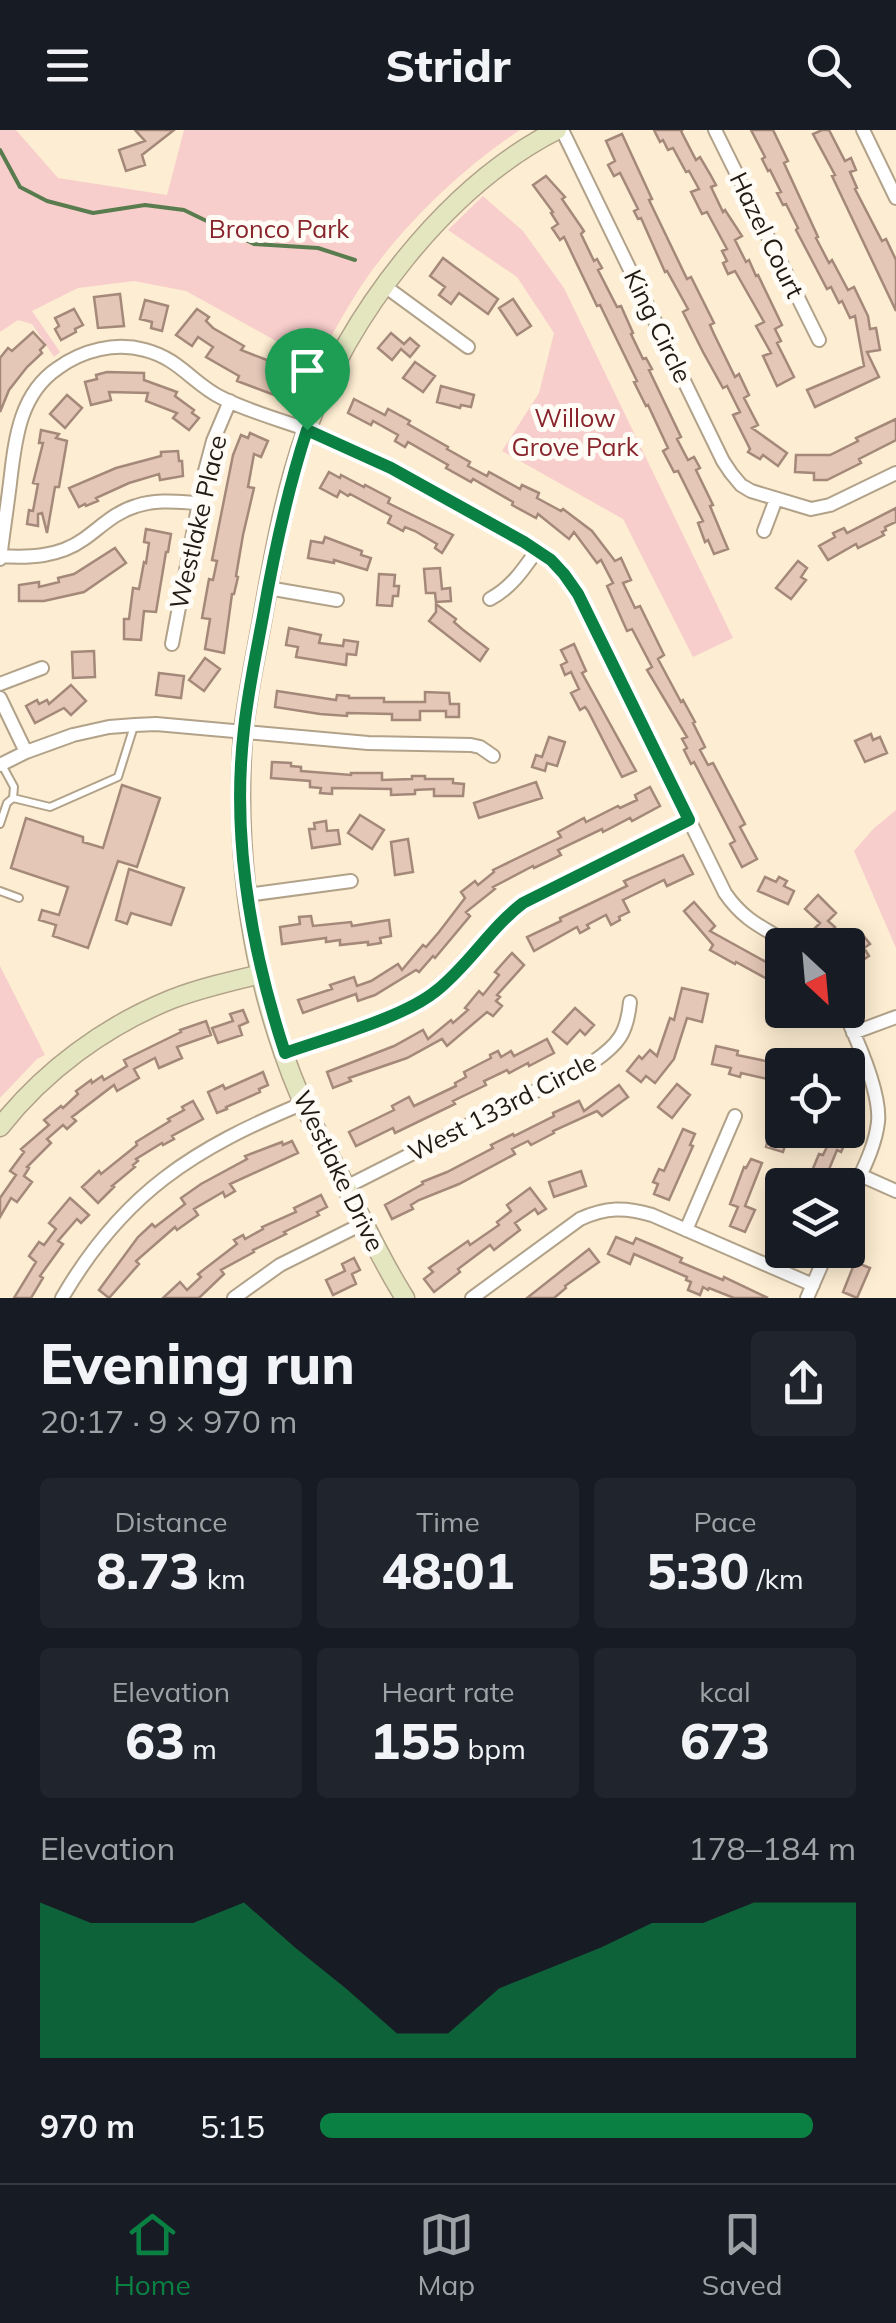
<!DOCTYPE html>
<html lang="en">
<head>
<meta charset="utf-8">
<style>
	body { margin:0; font-family:Mulish,sans-serif; background:#20242c; color:#f1f3f6; height:100vh; display:flex; flex-direction:column; font-size:38px; white-space:nowrap }
	* { box-sizing:border-box; margin:0 }
	p { font-size:32px; color:#9ea1a6 }
	.icon { flex:none; width:55px; height:55px; fill:none; stroke:currentColor; stroke-width:2; stroke-linecap:round; stroke-linejoin:round }
	.map { position:relative; height:1168px; overflow:hidden }
	.side { display:flex; flex-direction:column; background:#171b24; flex:1 }
	.side>* { flex:none }
	.needle { width:65px; rotate:154deg }
	.tools { position:absolute; left:765px; top:798px; display:grid; gap:20px }
	.tools a { display:grid; place-items:center; width:100px; height:100px; border-radius:10px; background:#171b24; box-shadow:0 5px 25px #0003; font-size:50px }
	.pin { position:absolute; display:grid; place-items:center; width:85px; height:85px; color:#fff; margin:-102px -42px; border-radius:50% 50% 50% 0; rotate:-45deg; box-shadow:0 0 10px #0007 }
	.pin .icon { rotate:45deg }
	.round { display:grid; place-items:center; flex:none; width:105px; height:105px; border-radius:10px; background:#20242c }
	.headline { display:flex; align-items:center; justify-content:space-between; height:170px; padding:0 40px }
	h1 { font-size:55px; font-weight:800; line-height:75px }
	.metrics { display:grid; grid-template-columns:repeat(3,1fr); gap:15px; height:170px; padding:10px 40px }
	.metrics div { display:grid; align-content:center; border-radius:10px; background:#20242c; text-align:center }
	.metrics b { font-size:50px; font-weight:800 }
	.metrics small { font-size:28px; font-weight:400 }
	.metrics p { font-size:28px }
	.chart { height:280px; padding:20px 40px }
	.chart p { display:flex; justify-content:space-between }
	.chart svg { width:100%; height:180px; margin-top:10px; fill:#0b8043; opacity:.7 }
	ul { padding:0 40px; list-style:none; font-size:32px }
	li { display:grid; grid-template-columns:160px 120px 1fr; align-items:center; height:75px }
	li i { height:25px; border-radius:12px; background:#0b8043 }
	header { display:flex; justify-content:space-between; align-items:center; height:130px; padding:0 40px; background:#171b24; font-size:45px; font-weight:800 }
	.menu { display:flex; justify-content:space-around; align-items:center; height:140px; border-top:2px solid #363941; background:#171b24; font-size:28px; color:#9ea1a6 }
	.menu a { display:grid; justify-items:center; gap:5px }
	.menu .active { color:#0b8043 }
	.map>svg:first-child { display:block }
	.green { fill:#f7cecc }
	.lines { fill:none; stroke-linecap:round; stroke-linejoin:round }
	.stream { stroke:#597c4f; stroke-width:4 }
	.building { fill:#e4c7b6; stroke:#a4897a; stroke-width:2.5 }
	.lane-casing { stroke:#b1a289; stroke-width:10 }
	.street-casing { stroke:#b1a289; stroke-width:16 }
	.secondary-casing { stroke:#b1a289; stroke-width:21 }
	.lane { stroke:#fff; stroke-width:6 }
	.street { stroke:#fff; stroke-width:12 }
	.secondary { stroke:#e4e6c0; stroke-width:18 }
	.route-casing { stroke:#fff; stroke-width:20 }
	.route { stroke:#0b8043; stroke-width:12 }
	.labels { text-anchor:middle; stroke-width:10; stroke-linejoin:round; paint-order:stroke }
	.park-label { font-size:25px; fill:#88252c; stroke:#fffcf6 }
	.street-label { font-size:25px; fill:#211b11; stroke:#fffcf6 }
</style>
</head>
<body>
<header><svg class="icon" aria-label="menu" viewBox="0 0 24 24"><path d="M4 6h16M4 12h16M4 18h16"/></svg>Stridr<svg class="icon" aria-label="search" viewBox="0 0 24 24"><circle cx="10" cy="10" r="6"/><path d="M15 15l6 6"/></svg></header>
<div class="map">
<svg width="896" height="1168" viewBox="0 0 896 1168">
	<rect width="100%" height="100%" fill="#fdedd2"/>
	<path class="green" d="M0 0H16L58 48 167 65 184 0H520C465 36 406 92 368 146 349 173 333 204 316 233L186 161 134 151 78 158 32 181 60 222 54 227 32 194 18 190 0 202Z
		M483 66 523 101 564 158 733 508 693 527 623 389 502 321 539 263 554 203 517 147 448 100Z
		M896 680V818L854 721 873 699Z
		M0 836 45 925 37 929 0 968Z"/>
	<g class="lines">
		<path class="stream" d="M0 20 20 57 47 71 93 83 145 75 184 80 254 114 318 118 355 130"/>
	</g>
	<path class="building" d="M135 0H174L142 25 145 35 126 41 119 20 145 11Z
		M654 0H683L681 1 696 30 700 27 710 44 716 55 711 57 723 82 725 80 742 106 735 110 746 132 749 130 756 146 758 145 782 195 775 199 781 211 777 213 794 247 777 256 763 226 771 223 756 196 764 192 735 141 728 144 723 133 727 131 722 121 727 119 707 82 702 84 691 62 699 59 689 41 686 42 673 18 668 20 663 10 660 12Z
		M751 0H773L788 31 784 33 818 107 816 108 829 133 832 130 848 160 854 157 868 186 870 199 876 198 880 220 867 222 879 247 815 277 807 260 864 236 855 186 850 188 842 171 839 173 831 157 827 159 796 100 798 98 786 74 783 75 777 63 781 62 770 40 768 41 762 29 765 27Z
		M822 0H829L845 31 851 28 856 40 850 42 857 58 855 59 882 111 886 109 896 130V181L832 46 835 45 813 4Z
		M622 4 652 69 649 70 687 149 691 147 714 193 710 195 714 204 735 247 739 244 749 265 744 268 758 295 752 298 787 323 778 336 763 325 760 329 748 322 750 319 733 285 740 282 727 256 723 258 703 222 683 182 688 179 667 141 665 142 641 88 638 89 634 81 638 79 620 43 614 46 608 35 615 31 606 11Z
		M546 46 565 67 562 69 584 101 581 104 594 131 597 129 602 138 598 140 617 177 621 176 633 203 631 204 643 229 646 228 652 239 649 240 681 307 677 309 688 330 694 327 700 338 696 340 713 375 710 376 728 419 714 424 708 410 705 412 698 393 703 391 678 341 674 342 663 321 668 318 648 275 646 276 634 252 637 251 600 175 597 176 564 107 560 110 552 98 558 94 551 83 553 82 533 55Z
		M443 128 498 169 488 184 459 163 451 174 439 165 445 157 430 146Z
		M120 164 124 196 98 198 94 167Z
		M513 169 531 196 517 205 499 178Z
		M145 170 168 176 162 201 151 198 152 192 140 189Z
		M74 179 83 195 75 199 76 202 61 210 55 199 59 196 55 188Z
		M197 179 209 187 206 191 213 198 244 216 241 220 272 232 270 238 298 250 292 264 285 261 282 268 237 251 239 246 206 227 213 217 198 207 192 216 176 205Z
		M33 202 45 215 40 220 42 223 27 237 9 260 0 282V228L8 218 12 221Z
		M391 203 404 214 410 208 419 216 410 227 401 219 392 230 378 218Z
		M415 232 435 246 423 262 403 248Z
		M107 242 144 243V250L177 262 175 266 194 280 192 283 199 288 189 300 173 288 177 283 146 271 148 263 109 262 111 270 91 275 85 252 97 249 96 245Z
		M441 256 474 265 471 277 461 275 460 278 437 272Z
		M67 265 82 278 65 298 50 284Z
		M354 269 385 285 388 279 410 291 408 294 448 317 447 319 470 332 468 336 487 346 489 342 520 359 522 355 539 363 537 368 561 381 563 379 592 401 615 431 621 428 631 450 623 453 635 478 640 476 664 525 658 529 681 572 683 570 695 592 693 593 705 617 700 620 708 635 713 633 745 694 740 697 757 729 742 737 730 714 735 711 694 632 691 634 684 620 687 618 682 609 687 607 647 540 652 537 632 499 627 501 607 456 613 453 601 430 597 433 574 402 569 409 538 384 536 388 512 375 513 372 473 349 471 352 446 338 448 335 408 312 405 317 395 311 398 305 373 291 371 295 348 283Z
		M896 289V310L859 329 861 333 827 350H814V343L795 342 796 325H830L858 311 856 308Z
		M41 300 59 304 56 308 67 311 59 357H55L47 403 42 383 38 384V396L27 394 29 380 33 381 38 354 33 353 43 313H39Z
		M250 303 268 311 261 327 254 324 248 357 254 358 243 405 236 446 238 447 234 464H232L224 523 205 519 210 489 202 488 209 449 213 450 217 431 212 430 233 325 241 305 248 308Z
		M178 321 179 331H182L183 346 160 350 159 344 129 353 96 368 98 371 86 376 85 374 79 377 69 358 116 338 161 326V322Z
		M329 342 340 348 341 345 364 357 365 355 390 368 388 373 453 405 442 423 435 418 437 414 415 401 405 397 403 401 388 393 391 386 350 364 348 366 340 361 337 367 320 358Z
		M896 378V392L885 397 886 400 882 402 884 405 858 418 856 414 828 430 819 416 835 407 833 403 844 398 847 403Z
		M146 399 171 404 168 422H166L156 482 144 481 141 510 124 509V489H129L133 458 139 459 144 432 146 433 149 413 144 412Z
		M325 407 362 421 361 425 371 428 367 440 334 430V433L308 428 311 411 323 413Z
		M115 418 126 433 84 462 44 471H19V455L39 452V457L59 452 58 448 74 444Z
		M798 431 807 438 801 447 806 450 791 469 776 458Z
		M440 438 442 459 450 458 451 471 436 472 435 463H426L424 439Z
		M379 444 395 445 394 456H399L398 466H393L392 476 377 475Z
		M436 474 456 489 454 492 462 499 488 519 480 531 429 491 436 482Z
		M289 498 321 505 319 513 343 516 344 510 358 512 356 525 347 524 346 535 296 527 298 517 286 515Z
		M574 514 586 541 582 543 636 641 622 647 588 581 585 577 580 580 571 563 579 559 571 542 565 545 561 535 567 532 561 520Z
		M94 521 95 547 73 548 72 522Z
		M205 528 220 539 204 561 189 550Z
		M159 543 184 546 181 568 156 565Z
		M71 555 86 571 71 585 64 578 35 593 26 576 37 570 39 574 47 570 49 574Z
		M277 561 336 570 337 565 349 566V568H384V572H425V562L449 563 450 574H459V587H446V581H420V590H392V584L347 583V586L320 584 275 577Z
		M871 604 873 610 880 607 887 623 865 632 855 611Z
		M549 607 565 612 557 636 547 633 545 641 532 637 536 625 542 627Z
		M272 632 291 633V636L301 637V641L351 645V643H382V650L412 649V646H425V649H453V653L464 654 463 666H434V659L415 660V664L391 665V659L332 658V664L320 663 321 658 310 657V651L271 648Z
		M536 652 542 668 479 688 474 673Z
		M122 655 160 668 137 737 118 731 88 818 53 806 56 795 39 790 42 780 59 785 68 757 11 738 26 688 83 707V712L103 718Z
		M650 657 660 676 632 691 630 688 603 702 602 699 558 720 561 725 534 738 533 736 493 757 495 759 466 782 470 786 435 828 433 826 419 842 416 840 375 865 358 871 356 864 303 883 298 870 332 859 330 855 354 847 357 856 371 851 398 834 402 840 423 815 426 817 439 802 465 768 461 762 475 751 478 755 494 742 493 740 561 707 558 702 584 688 586 692 618 676 620 678 637 670 635 665Z
		M360 685 384 700 372 719 348 703Z
		M326 691 327 701 338 700 340 714 312 718 309 699H315L314 693Z
		M408 709 413 742 395 745 391 712Z
		M683 725 693 744 667 756 664 750 623 770 629 782 619 787 620 790 611 795 606 785 587 795 589 798 580 803 577 797 534 821 527 807 561 791 560 788 627 756 624 751Z
		M129 739 184 758 171 795 131 783 127 794 116 790Z
		M765 747 776 752 779 747 787 751 784 756 794 761 788 774 758 761Z
		M818 765 836 783 828 791 835 797 825 808 815 798 820 793 805 779Z
		M694 772 715 796 710 801 777 838 769 850 736 832 735 834 710 820 713 815 684 781Z
		M311 786 313 796 351 792 352 796 389 790 391 806 380 808 381 813 368 815V812L340 815V810L326 812V808L282 814 280 797 300 794 299 787Z
		M851 800 856 808 862 804 870 814 864 818 869 826 856 835 848 822V815H842L838 809Z
		M512 823 524 835 497 865 500 867 496 871 502 876 493 886 487 882 447 916 442 909 407 928 349 948 351 951 333 958 327 942 394 916 423 900 428 909 451 890 453 893 468 880 465 878 479 861 483 865 499 845 495 842Z
		M682 858 708 864 702 892 687 888 674 929 655 953 646 946 641 952 627 941 639 926 642 929 650 920 657 926 670 888 674 890Z
		M575 878 594 895 585 905 580 900 567 914 553 902Z
		M243 880 248 892 239 896 242 905 218 913 212 898 233 891 230 884Z
		M206 891 211 905 177 917 182 928 159 938 155 928 134 939 139 948 117 961 114 955 72 987 76 991 67 999 63 995 47 1009 51 1013 27 1037 29 1038 24 1046 32 1052 17 1072 11 1068 0 1087V1068L16 1045 10 1041 24 1022 21 1019 49 995 44 990 61 976 63 978 78 964 76 961 91 950 92 953 102 946 104 950 127 936 124 930 181 902 180 900Z
		M547 909 554 923 529 936 528 933 509 943 507 940 484 951 486 955 453 971 455 974 395 1003 393 998 356 1016 349 1002 394 980 392 976 409 967 414 976 456 956 455 953 466 947 464 942 491 928 490 925 498 921 501 927 511 921 514 926Z
		M716 916 738 921 737 925 780 934 776 951 741 943 740 947 729 944 731 938 712 934Z
		M263 942 268 955 259 959 260 962 226 977 227 979 217 983 208 962 223 955 225 959Z
		M677 954 690 965 672 988 658 977Z
		M619 955 628 967 602 986 597 981 553 1001 554 1003 531 1015 528 1011 512 1019 515 1024 459 1054 419 1070 411 1075 413 1079 392 1089 385 1075 423 1054 422 1052 447 1042 493 1018 491 1015 513 1004 514 1006 554 986 553 983 579 971 584 981Z
		M193 971 203 989 172 1006 174 1009 163 1015 162 1013 136 1029 138 1031 133 1035 135 1037 112 1056 114 1057 98 1073 82 1057 99 1041 101 1044 137 1015 136 1012 170 991 168 989 184 980 182 977Z
		M773 985 782 988V1000H790L783 1022 766 1017Z
		M683 999 695 1004 690 1015 693 1016 669 1070 654 1064 658 1054 653 1052 659 1039 664 1041Z
		M835 1000H851L841 1022 837 1020 823 1054 813 1050 816 1043 812 1041 819 1024 823 1025Z
		M292 1011 298 1023 230 1054 235 1061 225 1067 223 1062 194 1079 198 1085 177 1100 175 1097 136 1131 139 1134 109 1168 99 1160 138 1107 152 1094 155 1097 185 1074 181 1068 201 1054 247 1029 245 1026 282 1012 283 1015Z
		M751 1029 762 1033 745 1076 755 1080 745 1102 730 1096 738 1077 730 1074 744 1037 746 1038Z
		M581 1041 586 1056 554 1067 549 1052Z
		M530 1058 546 1079 538 1084 535 1079 515 1093 520 1100 494 1120 490 1115 458 1139 460 1142 434 1162 424 1149 433 1142 429 1138 468 1111 470 1115 499 1095 497 1092 511 1081 507 1075Z
		M321 1065 327 1077 317 1082 319 1085 284 1102 286 1104 253 1120 254 1122 221 1140 224 1144 199 1168H163L180 1152 187 1160 201 1147 198 1144 237 1114 234 1110 243 1105 245 1109 263 1099 262 1097 296 1082 294 1078Z
		M70 1068 89 1085 81 1093 77 1089 58 1111 63 1114 40 1146 43 1148 31 1168H14L36 1132 29 1126 39 1112 44 1115 56 1099 49 1093Z
		M616 1107 633 1114 636 1108 657 1117 682 1128 680 1132 723 1150 724 1147 768 1168H734L709 1158 708 1160 703 1157 700 1165 688 1160 691 1152 686 1150 687 1147 634 1124 630 1134 608 1124Z
		M589 1119 599 1132 565 1156 566 1158 554 1168H527Z
		M354 1128 360 1140 352 1144 356 1154 333 1165 326 1150 345 1141 342 1134Z
		M855 1132 870 1138 857 1168 843 1162Z"/>
	<g class="lines">
		<g class="lane-casing">
			<path id="lane" d="M2 635 14 657 13 668 50 677 118 647 134 596
				M0 694 7 673 13 668
				M0 761 19 768"/>
		</g>
		<g class="street-casing">
			<path id="street" d="M562 0 723 331 731 343 741 355 751 361 811 379 830 375 896 343
				M715 0 819 210
				M863 0 896 68
				M386 157 468 217
				M764 401 776 369
				M0 426C29 428 59 427 84 409 101 397 115 382 136 376 157 369 178 372 199 373
				M0 429C3 404 7 378 10 353 15 311 19 264 58 238 83 220 115 212 145 220 180 229 193 254 222 268 256 285 294 293 329 308 378 330 424 356 471 382 497 397 526 410 549 429 561 439 570 451 578 464L725 763C744 791 764 798 792 815
				M268 458 337 470
				M490 469C512 457 523 440 537 420
				M172 514 205 341 213 311 230 271
				M0 554 42 538
				M0 568 26 622
				M0 635 26 622 73 605 109 597 135 595 156 594 368 613 471 615 480 617 493 626
				M247 765 351 751
				M843 880C856 907 881 963 878 992 875 1020 858 1048 848 1074
				M853 903 896 887
				M285 923C328 908 402 888 436 861 469 835 490 798 523 773L689 690
				M860 1045 896 1061
				M346 1057 593 932C619 914 627 903 630 872
				M686 1100 735 986
				M62 1168C123 1063 194 1018 304 973
				M234 1168 280 1135 364 1093
				M472 1168 580 1089C606 1077 625 1077 652 1085L813 1155
				M807 1168 828 1120"/>
		</g>
		<g class="secondary-casing">
			<path id="secondary" d="M0 997C44 941 105 896 172 869 201 858 231 851 261 844
				M405 1168C382 1132 364 1093 345 1055 332 1030 319 1006 307 981 285 935 266 873 256 823 242 751 238 677 243 605 247 565 256 525 263 485 274 423 285 361 306 302 348 185 445 57 557 0"/>
		</g>
		<use href="#lane" class="lane"/>
		<use href="#street" class="street"/>
		<use href="#secondary" class="secondary"/>
	</g>
	<g class="lines">
		<g class="route-casing">
			<path id="route" d="M307 300 391 338 524 412 551 430 564 444 578 464 689 690 523 773C490 798 469 835 436 861 403 888 327 908 285 923 251 819 231 709 244 599 248 561 256 524 263 486 274 423 287 361 307 300Z"/>
		</g>
		<use href="#route" class="route"/>
	</g>
	<g class="labels">
		<g class="park-label">
			<text x="279" y="108">Bronco Park</text>
			<text x="575" y="297">Willow<tspan x="575" dy="29">Grove Park</tspan></text>
		</g>
		<g class="street-label">
			<text transform="translate(767 105) rotate(64)" y="9">Hazel Court</text>
			<text transform="translate(658 196) rotate(64)" y="9">King Circle</text>
			<text transform="translate(198 392) rotate(-77)" y="9">Westlake Place</text>
			<text transform="translate(502 977) rotate(-27)" y="9">West 133rd Circle</text>
			<text transform="translate(339 1041) rotate(64)" y="9">Westlake Drive</text>
		</g>
	</g>
</svg>
<div class="tools">
<a><svg class="needle" viewBox="-14 -14 28 28"><path d="M0-13l5 13h-10z" fill="#e53935"/><path d="M0 13l5-13h-10z" fill="#9ea1a6"/></svg></a>
<a><svg class="icon" aria-label="locate" viewBox="0 0 24 24"><circle cx="12" cy="12" r="6"/><path d="M12 2v4M12 18v4M2 12h4M18 12h4"/></svg></a>
<a><svg class="icon" aria-label="layers" viewBox="0 0 24 24"><path d="M12 4l9 5-9 5-9-5zM3 14l9 5 9-5"/></svg></a>
</div>
<div class="pin" style="left:307px;top:300px;background:#1e9e55"><svg class="icon" aria-label="arrive" viewBox="0 0 24 24"><path d="M6 21V4h12l-3 4 3 4H6"/></svg></div>
</div>
<section class="side">
<div class="headline"><div><h1>Evening run</h1><p>20:17 · 9 × 970 m</p></div><a class="round"><svg class="icon" aria-label="share" viewBox="0 0 24 24"><path d="M12 15V3M7 8l5-5 5 5M5 13v7h14v-7"/></svg></a></div>
<div class="metrics">
<div><p>Distance</p><b>8.73<small> km</small></b></div>
<div><p>Time</p><b>48:01</b></div>
<div><p>Pace</p><b>5:30<small> /km</small></b></div>
</div>
<div class="metrics">
<div><p>Elevation</p><b>63<small> m</small></b></div>
<div><p>Heart rate</p><b>155<small> bpm</small></b></div>
<div><p>kcal</p><b>673</b></div>
</div>
<div class="chart"><p><span>Elevation</span>178–184 m</p>
<svg viewBox="0 0 160 44" preserveAspectRatio="none"><path d="M0 44V6L10 11L20 11L30 11L40 6L50 17L60 27L70 38L80 38L90 27L100 22L110 17L120 11L130 11L140 6L150 6L160 6V44z"/></svg>
</div>
<ul>
<li><b>970 m</b>5:15<i style="width:92%"></i></li>
</ul>
</section>
<nav class="menu">
<a class="active"><svg class="icon" aria-label="home" viewBox="0 0 24 24"><path d="M3 11l9-7 9 7M6 9v11h12V9"/></svg>Home</a>
<a><svg class="icon" aria-label="map" viewBox="0 0 24 24"><path d="M3 6l6-2 6 2 6-2v14l-6 2-6-2-6 2zM9 4v14M15 6v14"/></svg>Map</a>
<a><svg class="icon" aria-label="saved" viewBox="0 0 24 24"><path d="M7 4h10v16l-5-4-5 4z"/></svg>Saved</a>
</nav>
</body>
</html>
